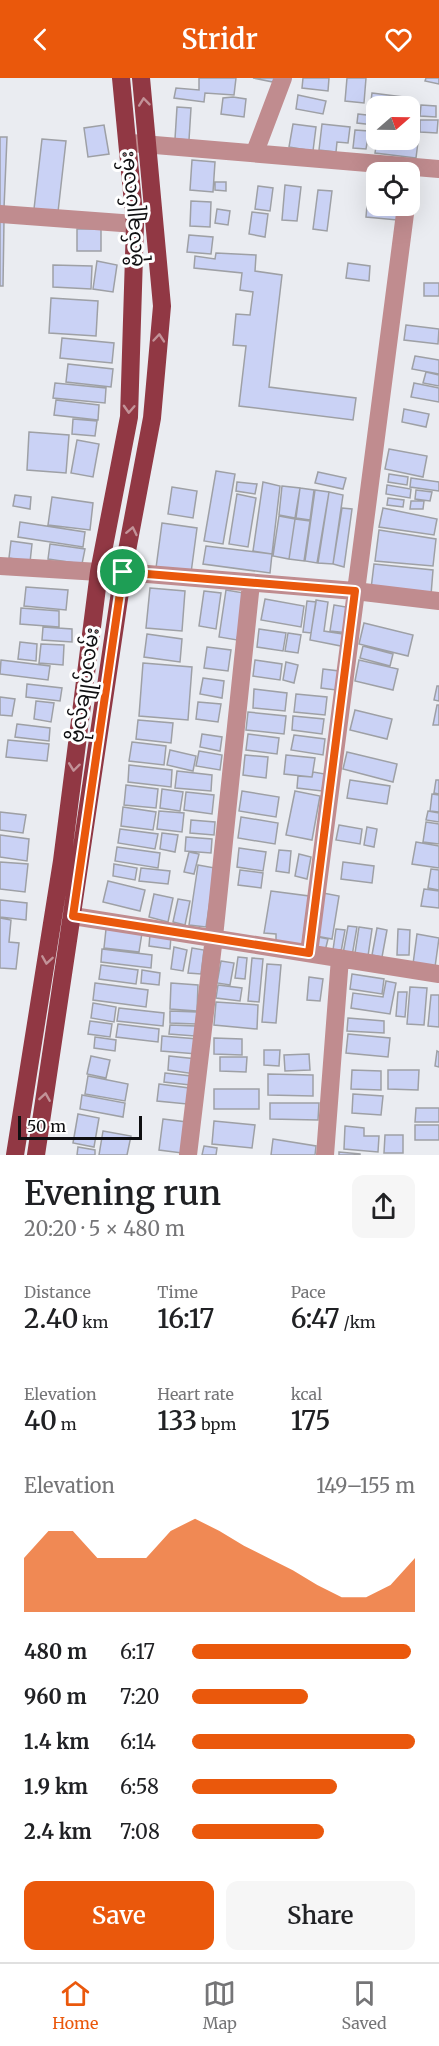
<!DOCTYPE html>
<html lang="en">
<head>
<meta charset="utf-8">
<style>
	body { margin:0; font-family:Merriweather,"Noto Sans Myanmar",serif; background:#f6f6f6; color:#202124; height:100vh; display:flex; flex-direction:column; font-size:22px; white-space:nowrap }
	* { box-sizing:border-box; margin:0 }
	p { font-size:20px; color:#757577 }
	.icon { flex:none; width:33px; height:33px; fill:none; stroke:currentColor; stroke-width:2; stroke-linecap:round; stroke-linejoin:round }
	.map { position:relative; height:1077px; overflow:hidden }
	.drawer { display:flex; flex-direction:column; background:#fff; flex:1 }
	.drawer>* { flex:none }
	.needle { width:39px; rotate:70deg }
	.fabs { position:absolute; left:366px; top:18px; display:grid; gap:12px }
	.fabs a { display:grid; place-items:center; width:54px; height:54px; border-radius:12px; background:#fff; box-shadow:0 6px 24px #0002; font-size:30px }
	.scale { position:absolute; left:18px; bottom:15px; width:124px; box-sizing:border-box; padding-left:6px; border:3px solid #0f0f11; border-top:0; font-size:16px; line-height:21px; white-space:nowrap; color:#0f0f11; -webkit-text-stroke:4px #fff; paint-order:stroke }
	.pin { position:absolute; display:grid; place-items:center; width:51px; height:51px; color:#fff; margin:-26px; border:3px solid #fff; border-radius:50%; box-shadow:0 2px 6px #0007 }
	.round { display:grid; place-items:center; flex:none; width:63px; height:63px; border-radius:12px; background:#f6f6f6 }
	.head { display:flex; align-items:center; justify-content:space-between; height:102px; padding:0 24px }
	h1 { font-size:33px; font-weight:600; line-height:45px }
	.metrics { display:grid; grid-template-columns:repeat(3,1fr); gap:9px; height:102px; padding:6px 24px }
	.metrics div { display:grid; align-content:center }
	.metrics b { font-size:26px; font-weight:600 }
	.metrics small { font-size:16px; font-weight:400 }
	.metrics p { font-size:16px }
	.chart { height:168px; padding:12px 24px }
	.chart p { display:flex; justify-content:space-between }
	.chart svg { width:100%; height:108px; margin-top:6px; fill:#ea580c; opacity:.7 }
	.action { display:flex; gap:12px; margin-top:auto; padding:12px 24px }
	.action a { flex:1; height:69px; border-radius:12px; background:#ea580c; color:#fff; font-size:24px; font-weight:600; line-height:69px; text-align:center }
	.action a+a { background:#f6f6f6; color:#202124 }
	ul { padding:0 24px; list-style:none; font-size:20px }
	li { display:grid; grid-template-columns:96px 72px 1fr; align-items:center; height:45px }
	li i { height:15px; border-radius:8px; background:#ea580c }
	header { display:flex; justify-content:space-between; align-items:center; height:78px; padding:0 24px; background:#ea580c; color:#fff; font-size:27px; font-weight:600 }
	.tabs { display:flex; justify-content:space-around; align-items:center; height:84px; border-top:2px solid #e0e0e0; background:#fff; font-size:16px; color:#757577 }
	.tabs a { display:grid; justify-items:center; gap:3px }
	.tabs .selected { color:#ea580c }
	.map>svg:first-child { display:block }
	.building { fill:#cad2f5; stroke:#9ea0a5; stroke-width:1.5 }
	.lines { fill:none; stroke-linecap:round; stroke-linejoin:round }
	.minor { stroke:#c08c8f; stroke-width:18 }
	.major { stroke:#913844; stroke-width:18 }
	.oneway { stroke:#c29298 }
	.route-casing { stroke:#fff; stroke-width:12 }
	.route { stroke:#ea580c; stroke-width:8 }
	.labels { text-anchor:middle; stroke-width:6; stroke-linejoin:round; paint-order:stroke }
	.street-label { font-size:20px; fill:#0f0f11; stroke:#fff }
</style>
</head>
<body>
<header><svg class="icon" aria-label="back" viewBox="0 0 24 24"><path d="M15 5l-7 7 7 7"/></svg>Stridr<svg class="icon" aria-label="heart" viewBox="0 0 24 24"><path d="M12 20l-8-8c-3-5 5-10 8-4 3-6 11-1 8 4z"/></svg></header>
<div class="map">
<svg width="439" height="1077" viewBox="0 0 439 1077">
	<rect width="100%" height="100%" fill="#eaecf1"/>
	<path class="building" d="M199 0H236L234 17 205 15 204 24 174 20 176 10 199 12Z
		M253 0H274L273 4Z
		M303 0H329L328 13 302 10Z
		M347 0H366L364 25 345 23Z
		M426 0H439V6L425 3Z
		M372 15 411 20 410 30 376 28V32L370 31Z
		M298 17 326 23 323 36 296 31Z
		M233 19 246 21 244 39 221 36 223 20Z
		M421 27 436 28V39L420 38Z
		M177 29 191 30 189 62 175 61Z
		M358 36 375 38 374 47 357 45Z
		M420 42H438L437 55 420 54Z
		M293 46 316 49 313 73 289 69Z
		M322 46 350 49 348 65 337 64 336 74 319 72Z
		M104 47 109 76 88 79 84 50Z
		M355 52 369 53 366 71 353 70Z
		M0 59H7L4 130H0Z
		M42 61 66 63 58 134 34 131Z
		M377 62 418 64 416 80 375 75Z
		M192 82 215 84 213 114 190 112Z
		M370 91 376 94V128H398L397 142 366 139Z
		M215 104H226V113L215 112Z
		M285 107 301 109 297 143 282 142Z
		M258 108 273 110 270 133 255 131Z
		M318 112 332 113 327 153 313 151Z
		M191 123 211 124 210 149 190 148Z
		M217 131 230 133 228 147 215 145Z
		M252 134 268 136 265 159 249 156Z
		M0 143H4L3 208H0Z
		M77 151H101V173H77Z
		M189 157 213 159 211 176 187 174Z
		M216 175 256 177 255 193 282 197 269 309 356 320 353 342 239 328 246 268 233 267 236 236 250 237 253 214 240 212 242 195 194 190 195 178 215 181Z
		M97 183 117 187 113 214 93 211Z
		M348 185 370 188 369 203 346 200Z
		M53 187 92 188 91 211 53 209Z
		M424 205H439V218H424Z
		M51 220 98 223 96 258 49 255Z
		M406 247 439 251 438 266 404 262Z
		M62 260 114 265 112 285 60 280Z
		M415 278 439 282V296L412 291Z
		M68 286 113 291 111 309 66 304Z
		M426 294 439 297V308L423 305Z
		M55 305 106 310 105 325 53 320Z
		M414 305 439 310V324L411 319Z
		M56 322 99 327 98 342 54 337Z
		M404 331 429 336 426 349 402 344Z
		M73 341 97 343 95 358 72 356Z
		M29 354 69 357 66 395 27 392Z
		M77 362 99 366 93 399 71 395Z
		M389 371 427 378 423 399 385 391Z
		M216 393 235 396 223 466 204 463Z
		M318 394 346 400 343 411 315 405Z
		M389 396 408 399 407 407 388 404Z
		M411 400 439 404V413L410 409Z
		M237 404 257 406 255 416 236 413Z
		M263 404 280 408 272 476 253 473Z
		M387 407 411 411 410 420 386 416Z
		M282 408 300 410 295 440 279 437Z
		M172 409 197 413 193 440 168 436Z
		M300 410 314 412 310 442 296 440Z
		M315 412 329 414 317 485 305 483Z
		M416 412 432 414 430 423 415 421Z
		M329 414 343 417 333 486 318 485Z
		M237 416 256 420 248 469 229 466Z
		M15 417 31 419 30 431 13 428Z
		M52 419 93 425 90 452 48 447Z
		M388 420 404 422 403 429 387 427Z
		M411 423H424L423 431H410Z
		M342 430 352 431 344 489 333 486Z
		M383 430 437 441 434 457 379 449Z
		M279 438 295 441 289 481 273 478Z
		M295 441 310 443 304 483 289 481Z
		M20 444 85 454 83 469 18 459Z
		M162 445 197 450 191 495 156 490Z
		M379 452 436 461 433 488 375 483Z
		M11 463 32 466 30 484 9 480Z
		M50 466 85 471 82 486 48 481Z
		M206 468 272 476 270 495 203 486Z
		M374 486 433 492 431 517 371 511Z
		M26 509 68 512 66 532 24 528Z
		M150 510 185 513 182 553 146 550Z
		M226 512 244 515 237 562 219 559Z
		M204 513 221 515 216 551 199 548Z
		M265 521 304 528 301 549 261 542Z
		M316 522 328 524 324 553 343 556 341 568 310 562Z
		M307 523 316 524 311 555 303 554Z
		M334 527 352 530 349 555 330 553Z
		M21 530 59 533V549L20 546Z
		M364 545 413 557 408 578 359 566Z
		M43 549 72 551V564L42 562Z
		M259 551 286 555 283 573 257 569Z
		M288 555 301 557 298 575 285 573Z
		M147 556 182 561 180 584 144 579Z
		M20 564 37 566 36 583 18 581Z
		M41 566 64 567 63 587 39 585Z
		M363 568 393 576 390 588 360 580Z
		M207 569 231 572 228 593 204 590Z
		M1 582 50 588 48 602 0 596Z
		M255 582 282 586 280 602 253 598Z
		M359 582 398 591 393 612 355 603Z
		M286 584 298 587 294 605 283 602Z
		M143 585 192 589 188 642 139 638Z
		M323 591 339 593 336 612 321 610Z
		M203 600 224 603 222 620 200 616Z
		M27 606 62 610 60 623 26 619Z
		M437 608H439V623L434 622Z
		M254 611 287 615 285 633 253 630Z
		M296 616 327 619 325 637 294 634Z
		M0 619 15 621 12 638 0 637Z
		M36 623 54 625 51 644 34 641Z
		M198 624 221 626 218 644 196 641Z
		M437 627H439V647H433Z
		M355 632 392 641 387 661 350 652Z
		M248 634 286 638 284 656 246 652Z
		M293 638 324 641 322 656 292 652Z
		M138 642 173 645 171 665 136 661Z
		M17 646 50 650 49 663 15 659Z
		M202 656 222 659 220 673 200 669Z
		M248 656 279 660 277 676 246 672Z
		M294 657 325 661 323 677 291 672Z
		M8 662 49 666 47 683 6 679Z
		M132 664 166 668 164 687 129 683Z
		M170 672 196 678 193 693 167 687Z
		M199 673 222 677 220 692 196 688Z
		M347 674 397 686 393 704 343 691Z
		M245 677 268 679 266 700 243 697Z
		M286 677 315 680 312 699 284 696Z
		M129 687 172 692 171 709 128 704Z
		M177 693 212 697 211 713 175 710Z
		M313 694 325 696 322 713 297 710 298 698 312 699Z
		M350 702 390 708 387 726 347 720Z
		M436 702H439V716L434 715Z
		M126 707 158 711 156 730 124 727Z
		M162 711 183 714 180 733 160 730Z
		M242 713 279 719 276 739 239 733Z
		M295 713 320 718 312 762 286 757Z
		M186 714 214 717 212 736 184 732Z
		M432 716 439 717V734L430 733Z
		M123 729 156 734 153 752 121 748Z
		M159 733 184 735 182 754 157 751Z
		M428 733 439 735V744L426 742Z
		M0 734 26 737 23 755 0 752Z
		M241 739 278 745 275 766 238 760Z
		M191 742 215 744 214 757 190 755Z
		M426 744 439 746V766L423 764Z
		M339 747 362 751 360 766 336 762Z
		M367 749 377 751 374 769 364 767Z
		M120 751 158 756 155 771 118 765Z
		M162 755 178 757 175 774 160 771Z
		M0 757 29 761 27 783 0 779Z
		M186 759 212 761 211 775 185 773Z
		M416 764 439 768V790L412 786Z
		M117 769 160 775 158 790 115 783Z
		M239 770 266 774 263 793 237 789Z
		M279 772 291 773 289 795 276 793Z
		M189 774 199 776 194 796 184 794Z
		M299 776 311 779 307 801 295 798Z
		M0 784 28 786 25 814 0 811Z
		M343 784 374 788 372 805 341 801Z
		M114 786 137 790 135 802 113 798Z
		M198 787 215 790 206 849 189 847Z
		M141 790 170 793 168 806 139 803Z
		M431 791 439 792V812L428 810Z
		M240 792 263 795 261 810 238 807Z
		M108 803 145 812 140 833 103 824Z
		M424 811 439 813V830L421 828Z
		M271 813 309 818 302 868 276 864V856L264 855Z
		M323 815 339 818 332 861 316 858Z
		M154 816 173 820 168 844 149 839Z
		M178 821 190 823 185 847 173 844Z
		M0 822 27 825 26 842 0 839Z
		M0 840 11 842 9 864 19 865 16 891 0 890Z
		M348 848 357 849 352 878 343 876Z
		M359 849 372 851 368 878 355 875Z
		M377 850 387 852 382 879 372 877Z
		M106 851 142 855 139 874 104 870Z
		M336 851 345 852 341 874 333 872Z
		M398 851 410 852 409 877H397Z
		M150 856 171 858 170 871 149 868Z
		M417 856 439 860 435 889 413 886Z
		M318 859 328 861 324 877 315 875Z
		M174 869 187 872 183 893 171 891Z
		M192 870 204 872 201 896 188 895Z
		M102 871 152 877 151 890 101 884Z
		M238 879 247 880 245 901 235 900Z
		M252 880 263 881 259 924 248 923Z
		M221 883 234 885 230 907 217 905Z
		M267 886 281 887 276 945 262 944Z
		M101 887 138 892 136 906 99 901Z
		M142 892 160 895 159 907 141 905Z
		M352 896 384 901 382 916 350 911Z
		M309 899 323 901 320 923 307 922Z
		M386 903 396 905 390 936 351 930 353 915 383 919Z
		M95 905 148 912 146 929 93 922Z
		M171 905 198 907 197 933 170 931Z
		M218 907 242 910 240 923 216 920Z
		M410 909 427 910 424 947 407 946Z
		M398 914H407L405 939 396 938Z
		M431 917H439V949L428 948Z
		M216 924 258 927 257 951 214 947Z
		M93 925 116 929 114 944 91 940Z
		M119 930 164 935 163 948 117 943Z
		M170 933 197 934 196 946 170 945Z
		M348 940 384 943V955L347 953Z
		M90 943 112 946 110 959 88 956Z
		M118 946 159 951 158 964 116 959Z
		M170 947 196 948 195 958 169 956Z
		M348 956 390 960 388 979 346 975Z
		M162 958 198 961 197 976 161 973Z
		M95 959 116 962 115 973 94 970Z
		M214 960 242 961V977L214 976Z
		M264 972H280L279 988 264 987Z
		M437 973 439 974V989L435 988Z
		M309 976 310 992 285 993 284 977Z
		M91 978 110 982 106 1000 87 996Z
		M169 978 197 981 195 996 168 992Z
		M220 979H247L246 994 220 993Z
		M352 992 381 993V1012L351 1011Z
		M388 992H419L418 1012 388 1011Z
		M165 995 191 998 190 1007 164 1004Z
		M268 996 313 997V1018L268 1017Z
		M88 998 128 1006 125 1023 85 1016Z
		M159 1006 189 1010 187 1026 157 1023Z
		M214 1011H259V1031H214Z
		M353 1016 383 1018 381 1037 352 1035Z
		M82 1017 125 1025 123 1039 80 1031Z
		M270 1025H319L318 1042 270 1041Z
		M416 1030H439V1044H415Z
		M78 1036 99 1040 94 1069 73 1065Z
		M163 1041 187 1044 182 1075 159 1072Z
		M214 1043 255 1047 252 1070 212 1066Z
		M415 1047H439V1062H415Z
		M345 1048 364 1050V1058H379L378 1074 344 1071Z
		M103 1053 131 1058 127 1077H99Z
		M385 1057H403V1075H384Z
		M273 1061 316 1068 315 1077H271Z
		M204 1068 217 1070 216 1077H202Z
		M78 1069 95 1072V1077H77Z
		M339 1074 360 1076V1077H339Z"/>
	<g class="lines">
		<path class="minor" d="M131 65 439 91
			M255 74 283 0
			M0 136 135 146
			M0 488 99 494
			M123 494 355 513 439 523
			M73 838 439 896
			M309 875 406 128
			M188 1077 214 859 251 505
			M325 1077 340 880"/>
		<path class="major" d="M15 1077 62 783 99 494 129 339 135 146 121 0
			M36 1077 123 494 152 340 162 228 141 0"/>
	</g>
	<defs><path id="oneway-chevron" d="M-2-3.5L2.5 0L-2 3.5" fill="none" stroke-width="1.6" stroke-linecap="round" stroke-linejoin="round" transform="scale(1.5)"/></defs>
	<g class="oneway">
		<use href="#oneway-chevron" transform="translate(144 24) rotate(-96)"/>
		<use href="#oneway-chevron" transform="translate(159 260) rotate(-85)"/>
		<use href="#oneway-chevron" transform="translate(129 331) rotate(93)"/>
		<use href="#oneway-chevron" transform="translate(132 453) rotate(-78)"/>
		<use href="#oneway-chevron" transform="translate(74 689) rotate(97)"/>
		<use href="#oneway-chevron" transform="translate(47 882) rotate(99)"/>
		<use href="#oneway-chevron" transform="translate(45 1019) rotate(-81)"/>
	</g>
	<g class="lines">
		<g class="route-casing">
			<path id="route" d="M123 494 355 513 309 875 73 838Z"/>
		</g>
		<use href="#route" class="route"/>
	</g>
	<g class="labels">
		<g class="street-label">
			<text transform="translate(131 131) rotate(-95)" y="7">ဗိုလ်ချုပ်လမ်း</text>
			<text transform="translate(84 607) rotate(-82)" y="7">ဗိုလ်ချုပ်လမ်း</text>
		</g>
	</g>
</svg>
<div class="fabs">
<a><svg class="needle" viewBox="-14 -14 28 28"><path d="M0-13l5 13h-10z" fill="#e53935"/><path d="M0 13l5-13h-10z" fill="#757577"/></svg></a>
<a><svg class="icon" aria-label="locate" viewBox="0 0 24 24"><circle cx="12" cy="12" r="6"/><path d="M12 2v4M12 18v4M2 12h4M18 12h4"/></svg></a>
</div>
<div class="scale">50 m</div>
<div class="pin" style="left:123px;top:494px;background:#1e9e55"><svg class="icon" aria-label="arrive" viewBox="0 0 24 24"><path d="M6 21V4h12l-3 4 3 4H6"/></svg></div>
</div>
<section class="drawer">
<div class="head"><div><h1>Evening run</h1><p>20:20 · 5 × 480 m</p></div><a class="round"><svg class="icon" aria-label="share" viewBox="0 0 24 24"><path d="M12 15V3M7 8l5-5 5 5M5 13v7h14v-7"/></svg></a></div>
<div class="metrics">
<div><p>Distance</p><b>2.40<small> km</small></b></div>
<div><p>Time</p><b>16:17</b></div>
<div><p>Pace</p><b>6:47<small> /km</small></b></div>
</div>
<div class="metrics">
<div><p>Elevation</p><b>40<small> m</small></b></div>
<div><p>Heart rate</p><b>133<small> bpm</small></b></div>
<div><p>kcal</p><b>175</b></div>
</div>
<div class="chart"><p><span>Elevation</span>149–155 m</p>
<svg viewBox="0 0 160 44" preserveAspectRatio="none"><path d="M0 44V22L10 11L20 11L30 22L40 22L50 22L60 11L70 6L80 11L90 17L100 22L110 27L120 33L130 38L140 38L150 33L160 22V44z"/></svg>
</div>
<ul>
<li><b>480 m</b>6:17<i style="width:98%"></i></li>
<li><b>960 m</b>7:20<i style="width:52%"></i></li>
<li><b>1.4 km</b>6:14<i style="width:100%"></i></li>
<li><b>1.9 km</b>6:58<i style="width:65%"></i></li>
<li><b>2.4 km</b>7:08<i style="width:59%"></i></li>
</ul>
<div class="action"><a>Save</a><a>Share</a></div>
</section>
<nav class="tabs">
<a class="selected"><svg class="icon" aria-label="home" viewBox="0 0 24 24"><path d="M3 11l9-7 9 7M6 9v11h12V9"/></svg>Home</a>
<a><svg class="icon" aria-label="map" viewBox="0 0 24 24"><path d="M3 6l6-2 6 2 6-2v14l-6 2-6-2-6 2zM9 4v14M15 6v14"/></svg>Map</a>
<a><svg class="icon" aria-label="saved" viewBox="0 0 24 24"><path d="M7 4h10v16l-5-4-5 4z"/></svg>Saved</a>
</nav>
</body>
</html>
